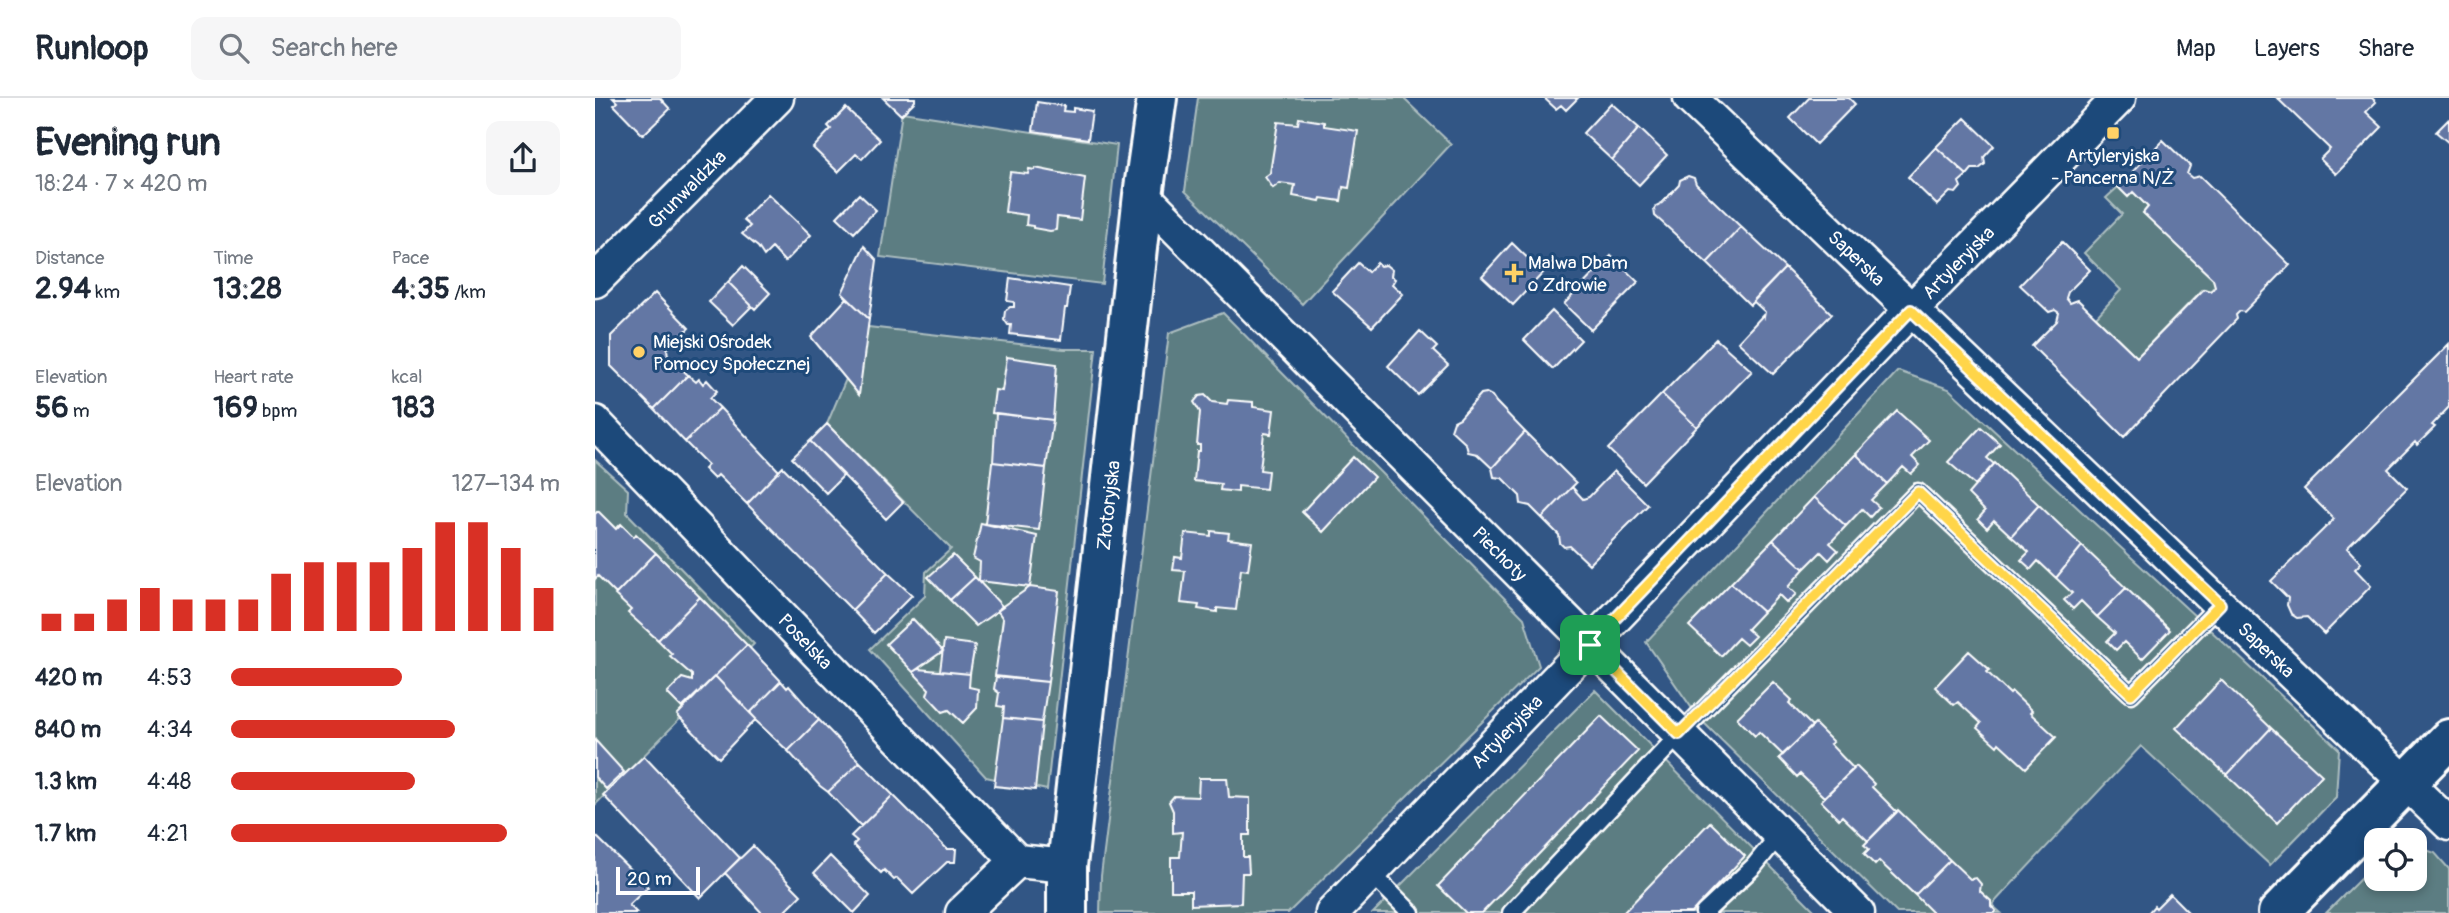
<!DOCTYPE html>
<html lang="en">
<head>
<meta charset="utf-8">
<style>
	body { margin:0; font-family:Pangolin,sans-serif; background:#f6f6f7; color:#1f2937; height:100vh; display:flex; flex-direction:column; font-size:26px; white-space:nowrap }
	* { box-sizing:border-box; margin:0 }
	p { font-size:23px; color:#747a83 }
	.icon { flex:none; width:38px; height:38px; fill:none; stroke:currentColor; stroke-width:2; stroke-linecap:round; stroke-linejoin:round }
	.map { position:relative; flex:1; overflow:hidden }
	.panel { display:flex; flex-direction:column; background:#fff; width:595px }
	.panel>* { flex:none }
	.fabs { position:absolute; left:1769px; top:730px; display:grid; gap:14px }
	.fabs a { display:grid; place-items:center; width:63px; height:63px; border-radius:14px; background:#fff; box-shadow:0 4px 10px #0003; font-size:35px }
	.scale { position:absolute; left:21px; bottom:18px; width:84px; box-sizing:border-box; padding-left:7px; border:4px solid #fff; border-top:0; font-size:19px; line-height:24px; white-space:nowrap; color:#fff; -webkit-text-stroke:5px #1f4a7a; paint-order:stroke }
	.pin { position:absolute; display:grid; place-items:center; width:60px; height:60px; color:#fff; margin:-30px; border-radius:14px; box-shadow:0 4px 10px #0006 }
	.round { display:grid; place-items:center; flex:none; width:74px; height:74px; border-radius:14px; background:#f6f6f7 }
	.summary { display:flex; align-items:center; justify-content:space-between; height:119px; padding:0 35px }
	h1 { font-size:38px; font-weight:800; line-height:52px }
	.stats { display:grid; grid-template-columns:repeat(3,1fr); gap:10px; height:119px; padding:7px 35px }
	.stats div { display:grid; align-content:center }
	.stats b { font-size:30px; font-weight:800 }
	.stats small { font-size:19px; font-weight:400 }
	.stats p { font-size:19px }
	.chart { height:196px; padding:14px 35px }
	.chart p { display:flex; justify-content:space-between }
	.chart svg { width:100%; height:126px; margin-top:7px; stroke:#d93025; stroke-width:6 }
	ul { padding:0 35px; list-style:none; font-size:23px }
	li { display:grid; grid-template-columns:112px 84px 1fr; align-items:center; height:52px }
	li i { height:18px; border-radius:9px; background:#d93025 }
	header { display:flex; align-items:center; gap:42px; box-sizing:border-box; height:98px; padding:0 35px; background:#fff; border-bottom:2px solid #e0e1e3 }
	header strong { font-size:33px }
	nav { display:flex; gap:38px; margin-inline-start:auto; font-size:24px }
	.search { width:490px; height:63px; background:#f6f6f7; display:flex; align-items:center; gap:18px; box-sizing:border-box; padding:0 24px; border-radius:14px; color:#747a83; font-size:26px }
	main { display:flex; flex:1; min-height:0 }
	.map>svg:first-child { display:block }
	.green { fill:#5b7d82; stroke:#adbec0; stroke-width:2 }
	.building { fill:#6477a4; stroke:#fff; stroke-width:2 }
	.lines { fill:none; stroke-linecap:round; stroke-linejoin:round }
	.lane-casing { stroke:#fff; stroke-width:21 }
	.street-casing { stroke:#fff; stroke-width:37 }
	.secondary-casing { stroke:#fff; stroke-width:44 }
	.lane { stroke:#1f4a7a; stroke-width:16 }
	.street { stroke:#1f4a7a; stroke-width:32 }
	.secondary { stroke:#1f4a7a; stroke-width:38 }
	.route-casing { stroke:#fff; stroke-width:14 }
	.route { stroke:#ffd54a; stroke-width:9 }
	.poi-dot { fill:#ffd166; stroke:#1f4a7a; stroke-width:2.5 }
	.labels { text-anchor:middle; stroke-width:6; stroke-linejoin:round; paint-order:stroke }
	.poi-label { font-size:19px; fill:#fff; stroke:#1f4a7a; text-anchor:start }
	.street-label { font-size:19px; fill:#fff; stroke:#1f4a7a }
</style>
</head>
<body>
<header>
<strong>Runloop</strong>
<div class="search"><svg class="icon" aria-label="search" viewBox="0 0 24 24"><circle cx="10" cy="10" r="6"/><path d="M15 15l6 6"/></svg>Search here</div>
<nav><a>Map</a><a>Layers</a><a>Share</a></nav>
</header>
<main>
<section class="panel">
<div class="summary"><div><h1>Evening run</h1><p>18:24 · 7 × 420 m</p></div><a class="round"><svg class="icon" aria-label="share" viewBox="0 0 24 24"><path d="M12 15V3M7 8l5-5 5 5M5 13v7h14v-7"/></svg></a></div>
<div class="stats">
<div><p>Distance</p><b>2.94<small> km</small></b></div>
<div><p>Time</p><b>13:28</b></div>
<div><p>Pace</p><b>4:35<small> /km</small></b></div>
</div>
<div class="stats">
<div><p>Elevation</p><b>56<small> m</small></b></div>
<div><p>Heart rate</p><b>169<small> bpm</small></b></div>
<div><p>kcal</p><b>183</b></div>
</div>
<div class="chart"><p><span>Elevation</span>127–134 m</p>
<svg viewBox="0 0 160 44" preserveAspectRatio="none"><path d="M5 44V38M15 44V38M25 44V33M35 44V29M45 44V33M55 44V33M65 44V33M75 44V24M85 44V20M95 44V20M105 44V20M115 44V15M125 44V6M135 44V6M145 44V15M155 44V29"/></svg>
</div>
<ul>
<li><b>420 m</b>4:53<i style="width:52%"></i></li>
<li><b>840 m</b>4:34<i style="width:68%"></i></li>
<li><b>1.3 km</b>4:48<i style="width:56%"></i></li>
<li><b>1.7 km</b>4:21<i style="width:84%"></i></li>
</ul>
</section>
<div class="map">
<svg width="1854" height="815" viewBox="0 0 1854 815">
	<rect width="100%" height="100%" fill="#325685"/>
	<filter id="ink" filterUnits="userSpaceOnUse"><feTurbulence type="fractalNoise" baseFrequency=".0143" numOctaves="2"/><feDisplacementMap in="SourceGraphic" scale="14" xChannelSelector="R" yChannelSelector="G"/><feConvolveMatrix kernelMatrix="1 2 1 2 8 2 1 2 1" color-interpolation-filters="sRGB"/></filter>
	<g filter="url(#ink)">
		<path class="green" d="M603 0H808L856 46 707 206 590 93Z
			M307 14 522 47 507 186 285 159Z
			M1523 89 1533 99 1538 94 1553 109 1548 115 1618 181 1620 188 1615 193 1608 191 1542 259 1501 219 1526 192 1489 155 1527 116 1511 100Z
			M628 215 929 520 944 568 693 815H505L506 778 574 235Z
			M273 229 469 251H501L452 692 391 679 275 551 330 498 331 474 356 451 232 326Z
			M1303 273 1354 291 1744 651 1741 699 1675 767 1546 648 1397 807 1406 815H1302L1103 619 1051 544Z
			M0 362 33 392 32 415 159 546 0 707Z
			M1000 592 1222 815H778Z
			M1820 748 1840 755 1854 771V815H1731L1781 765 1782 780H1820Z"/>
		<path class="building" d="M18 0H65L75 11 48 37 19 7 22 4Z
			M288 0H320V3L306 17Z
			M949 0H983L971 12 966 7 961 11Z
			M1214 0H1254L1260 6 1221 46 1195 20Z
			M1682 0H1777L1781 4 1771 14 1787 29 1741 76 1725 61 1735 51Z
			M442 4 469 8 468 13 478 14V10L497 13 493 41 438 33Z
			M1016 5 1044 30 1017 62 988 35Z
			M251 10 285 42 267 61 261 56 243 74 218 50 236 31 233 28Z
			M704 20 729 24V28L763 33 754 90 748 89 746 103 726 100 725 103 698 98 700 87 685 85 678 90 670 79 675 75 683 24 703 26Z
			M1370 20 1399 48 1389 59 1390 66 1384 71H1377L1372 77 1341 49Z
			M1854 21V45L1841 34Z
			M1044 30 1072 57 1044 87 1017 62Z
			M1568 42 1595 68 1592 76 1597 80 1605 78 1695 167 1649 214 1645 213 1641 217 1642 221 1529 339 1437 248 1462 223 1464 215 1460 212 1454 214 1425 187 1467 144 1495 172 1473 194 1471 200 1475 205 1483 202 1542 259 1609 191 1615 193 1618 191 1620 188 1618 181 1548 115 1553 109 1538 94 1533 99 1523 89Z
			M1341 49 1372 77 1364 84 1366 89 1361 95 1355 94 1342 107 1313 79Z
			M440 70 490 80 485 122 462 119 461 132 455 133 438 130V128L431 127 432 117 410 114 415 74 433 76 434 71 440 72Z
			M1093 78 1099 80 1101 86 1146 129 1112 165 1060 118 1059 111 1061 108 1067 105 1084 87 1085 82Z
			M173 96 216 137 190 164 177 150 169 158 163 149 147 136 155 128 148 122Z
			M264 96 281 112 259 135 242 119Z
			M1146 129 1190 170 1155 207 1112 165Z
			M917 145 948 175 918 207 887 178Z
			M269 148 282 162 274 221 247 195Z
			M1016 158 1043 184 996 232 969 206Z
			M763 165 773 174 782 165 785 168 791 167 797 172 796 178 800 181 797 186 808 196 777 229 737 193Z
			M148 168 175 195 160 211 133 184Z
			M1190 170 1237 216 1178 276 1143 244 1168 217 1169 219 1170 214 1158 203Z
			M415 180 475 189 472 210H470L466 242 415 236 416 227H413L409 221 410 213 415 209H419V204L412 203Z
			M133 184 157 208 138 227 114 204Z
			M60 195 94 230 72 251 73 258 93 277 59 311 16 268V238Z
			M252 200 274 221 264 297 216 239Z
			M957 213 986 242 958 271 929 242Z
			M825 233 842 249 838 253 853 267 823 297 793 268Z
			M1121 241 1157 273 1102 329 1067 296Z
			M1854 246V309L1837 327 1840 329 1822 347 1820 344 1793 371 1812 390 1752 450 1766 465 1760 471 1776 488 1729 536 1712 519 1702 520 1696 516 1692 507 1693 500 1676 483 1739 421 1709 391Z
			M412 259 462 266 458 322 397 315 400 292 407 293Z
			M93 277 101 284 104 281 108 286 112 282 122 293 115 300 125 310 90 344 59 311Z
			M891 295 897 298 901 304 930 334 897 370 882 356 873 354 871 346 856 332 859 323 865 320 886 296Z
			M1067 296 1102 329 1048 385 1013 351Z
			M610 297 617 304 632 306 633 302 658 304V309L679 312 676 336 669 335 665 372 673 373 671 391 643 388V394L625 392 626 386 599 383 602 353H605V347H602L605 314 599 304 604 298Z
			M125 310 184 373 152 406 123 377 119 381 109 371 113 367 90 344Z
			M1302 313 1334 342 1317 359 1325 367 1316 376 1308 369 1292 386 1261 356Z
			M401 315 458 322 451 370 398 364Z
			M232 326 308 404 291 421 215 343Z
			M1386 329 1405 346 1392 360 1399 366 1380 387 1353 364Z
			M930 334 981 385 947 420 935 408 926 406 925 398 907 380 899 379 897 370Z
			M215 343 249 377 231 395 197 360Z
			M1261 356 1292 386 1276 402 1284 409 1275 419 1267 411 1251 428 1219 399Z
			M758 359 779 379 728 434 707 414Z
			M397 364 451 370 444 432 390 426Z
			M1400 365 1444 407 1416 438 1399 422 1392 430 1383 421 1390 413 1373 396Z
			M188 369 293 475 257 512 152 406Z
			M1019 373 1053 407 994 466 975 448 969 449 965 445 964 437 947 420 977 389 988 401 994 399Z
			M1219 399 1251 428 1235 445 1243 452 1234 462 1226 454 1209 471 1178 442Z
			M1444 407 1487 448 1461 480 1443 463 1436 471 1426 462 1434 454 1416 438Z
			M3 413 21 431 26 426 39 439 41 436 61 455 21 496 3 478 0 481V416Z
			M386 425 442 438 435 489 384 483 385 464 378 460Z
			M616 433 634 435 633 441 657 444 653 472 646 471 641 512 622 510V514L603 511 604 507 586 505 590 473 578 472 580 459 587 460 590 435 616 438Z
			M1178 442 1209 471 1193 489 1201 496 1192 505 1184 497 1168 514 1136 485Z
			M1487 448 1531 490 1502 519 1486 503 1478 511 1469 502 1477 495 1461 480Z
			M61 455 105 499 63 542 33 515 36 512 20 497Z
			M358 457 380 479 355 502 333 479Z
			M293 475 317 497 279 535 257 512Z
			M380 479 408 509 381 528 355 502Z
			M1136 485 1168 514 1152 531 1160 538 1151 547 1143 540 1126 558 1094 528Z
			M435 489 464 493 453 584 400 578 408 521 402 512Z
			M1531 490 1575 532 1547 561 1529 544 1521 552 1512 543 1520 535 1502 519Z
			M105 499 152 547 87 610 72 595 87 580 97 583V577L75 558 77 556 63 542Z
			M318 521 348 553 318 574 291 546Z
			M349 543 380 547 375 576 345 573Z
			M152 547 186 583 155 615 120 578Z
			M1374 553 1395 572 1392 574 1415 596 1417 594 1437 613 1435 615 1461 639 1431 670 1404 645 1402 648 1382 630 1386 625 1363 604 1359 607 1340 589Z
			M323 571 375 576 374 589 383 591 382 610 368 625 354 612 348 614 332 597 334 591 318 574Z
			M120 578 161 621 124 660 82 617Z
			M401 579 453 584 447 624 408 620 409 609 402 608 404 595 399 591Z
			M1626 582 1676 630 1632 677 1581 630Z
			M186 583 192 590 194 588 224 622 193 653 160 622 161 621 155 615Z
			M1178 584 1197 602 1194 605 1217 628 1188 657 1164 634 1160 638 1142 620Z
			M1006 618 1043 653 887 815H871L843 788Z
			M408 620 447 624 440 692 399 688Z
			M224 622 265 664 233 694 225 688 193 653Z
			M1220 626 1238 644 1235 646 1259 671 1229 699 1205 676 1202 679 1184 660Z
			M1676 630 1727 677 1682 725 1632 677Z
			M0 642 29 674 11 691 0 679Z
			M49 658 145 760 105 800 8 697Z
			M265 664 298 697 266 728 233 694Z
			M1261 668 1279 686 1277 689 1302 714 1273 743 1247 718 1244 721 1226 703Z
			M604 680H632L634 699 655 700V737H648V759H653L654 775H647L646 805 596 807V793H576V759H585L587 734 578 735V713L574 704 579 698 603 699Z
			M298 697 352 751H361L360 764H352L318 796 302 780 299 782 289 772 286 775 258 747 262 743 256 738Z
			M1303 712 1355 762 1320 797 1284 763 1280 767 1269 756 1274 751 1269 747Z
			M1115 724 1150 758 1096 815H1028Z
			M0 737 53 789 34 807 42 815H2L0 813Z
			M158 748 206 797 188 815H167L130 775Z
			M235 758 275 798 259 815 219 775Z
			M1355 762 1375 781 1381 780 1386 786 1385 793 1396 803V808L1401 813 1399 815H1338L1320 797Z
			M1575 796 1594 815H1553L1559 808 1561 810Z"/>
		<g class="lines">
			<g class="lane-casing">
				<path id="lane" d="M776 775 816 815
					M916 815 1084 637 1323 394 1536 596 1625 506
					M1109 815 1159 768 1184 737"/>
			</g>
			<g class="street-casing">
				<g id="street">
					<path id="s1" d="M1095 0 1854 726"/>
					<path id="s2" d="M548 97 1263 815"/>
					<path id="s3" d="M0 183 182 0"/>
					<path id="s4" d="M0 324 422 763"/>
					<path d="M367 815 422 763 472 768"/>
					<path id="s5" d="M737 815 1316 212 1524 0"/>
				</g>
			</g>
			<g class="secondary-casing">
				<g id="secondary">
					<path id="s6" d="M472 815V768L548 97 562 0"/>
					<path d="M1683 815 1854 641"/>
				</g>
			</g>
			<use href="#lane" class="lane"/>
			<use href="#street" class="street"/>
			<use href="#secondary" class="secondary"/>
		</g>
	</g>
	<g class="lines" filter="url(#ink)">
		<g class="route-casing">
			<path id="route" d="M1316 212 1625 506 1536 596 1323 394 1084 636 995 547Z"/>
		</g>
		<use href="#route" class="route"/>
	</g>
	<g class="poi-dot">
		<rect x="1511" y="28" width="14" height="14" rx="3.5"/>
		<path d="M915.5 164.5h7v7h7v7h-7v7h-7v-7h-7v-7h7z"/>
		<circle cx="44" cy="254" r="7"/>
	</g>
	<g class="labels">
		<g class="poi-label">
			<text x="1518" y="64" text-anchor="middle">Artyleryjska<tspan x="1518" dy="22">- Pancerna N/Ż</tspan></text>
			<text x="933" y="171">Malwa Dbam<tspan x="933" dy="22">o Zdrowie</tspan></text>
			<text x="58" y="250">Miejski Ośrodek<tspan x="58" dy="22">Pomocy Społecznej</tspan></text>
		</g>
		<g class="street-label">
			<text dy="7" stroke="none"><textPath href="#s3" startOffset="130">Grunwaldzka</textPath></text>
			<text dy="7" stroke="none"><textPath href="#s1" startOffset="231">Saperska</textPath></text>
			<text dy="7" stroke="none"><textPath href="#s5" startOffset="903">Artyleryjska</textPath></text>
			<text dy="7" stroke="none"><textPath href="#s6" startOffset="410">Złotoryjska</textPath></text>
			<text dy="7" stroke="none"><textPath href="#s2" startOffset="506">Piechoty</textPath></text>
			<text dy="7" stroke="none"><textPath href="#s4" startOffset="304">Poselska</textPath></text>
			<text dy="7" stroke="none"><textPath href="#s1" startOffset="798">Saperska</textPath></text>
			<text dy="7" stroke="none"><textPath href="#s5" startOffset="252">Artyleryjska</textPath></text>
		</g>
	</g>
</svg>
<div class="fabs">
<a><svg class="icon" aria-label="locate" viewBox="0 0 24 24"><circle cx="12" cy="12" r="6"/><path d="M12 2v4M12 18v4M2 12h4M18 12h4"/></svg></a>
</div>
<div class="scale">20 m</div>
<div class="pin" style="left:995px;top:547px;background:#1e9e55"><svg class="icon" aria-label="arrive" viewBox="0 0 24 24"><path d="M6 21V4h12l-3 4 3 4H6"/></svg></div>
</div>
</main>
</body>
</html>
